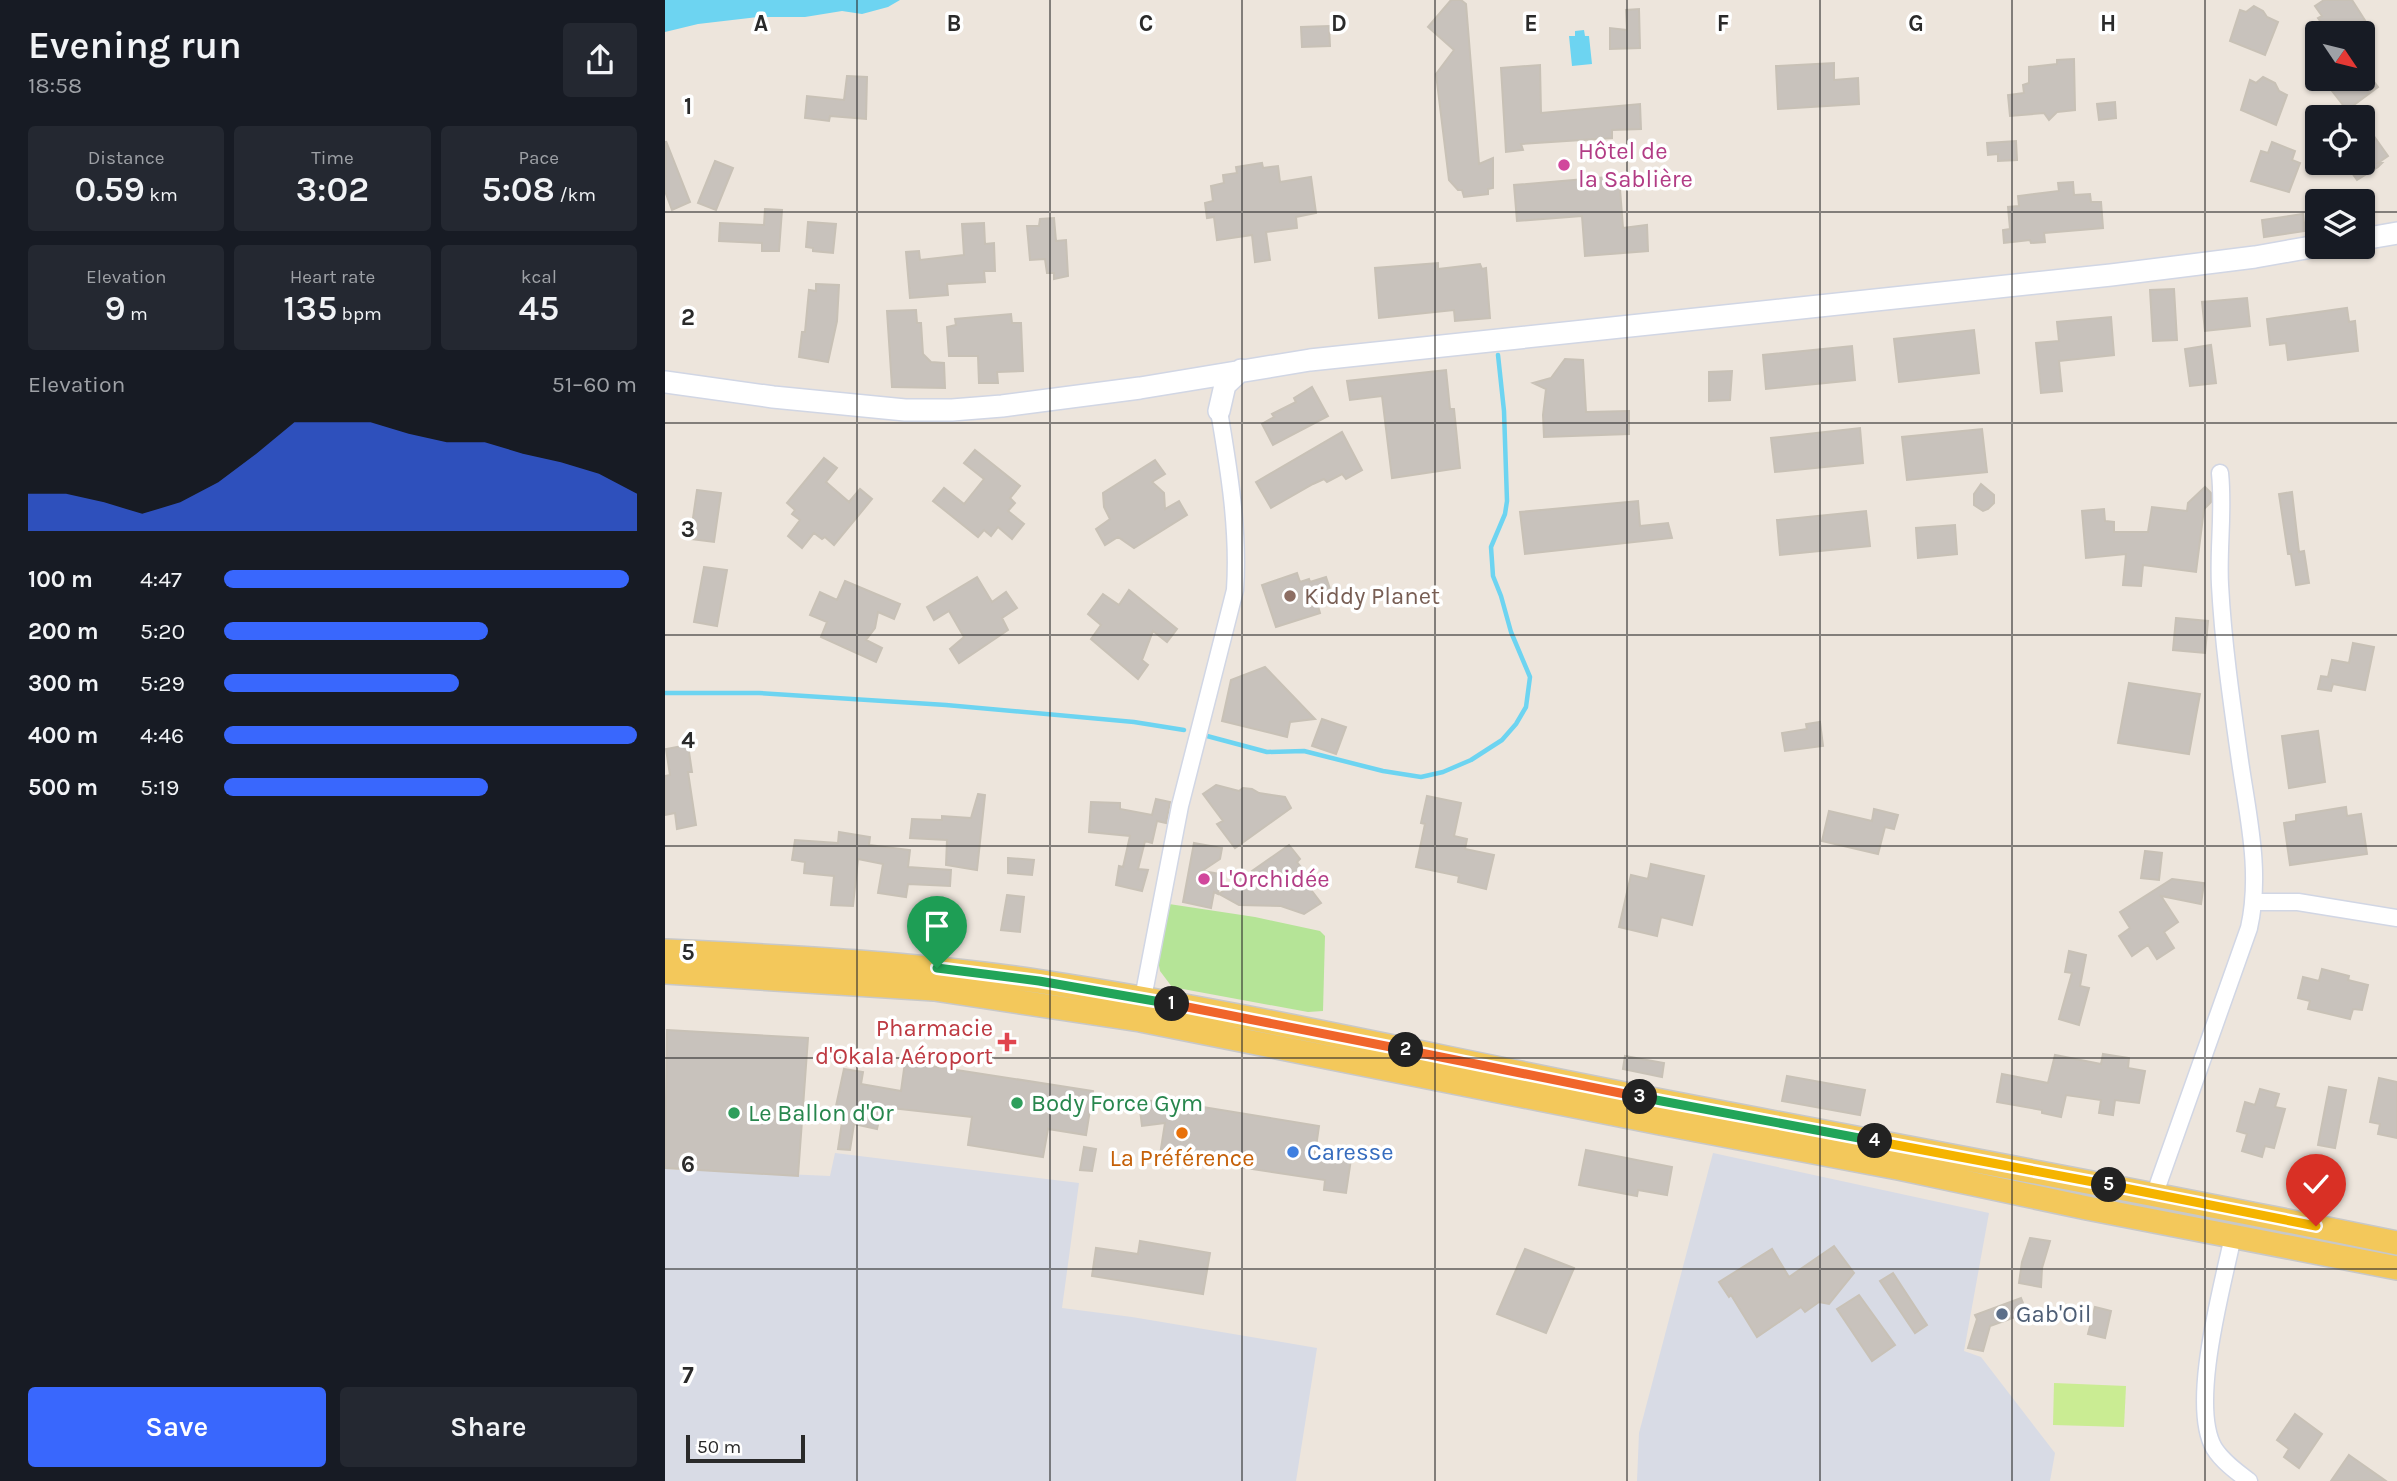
<!DOCTYPE html>
<html lang="en">
<head>
<meta charset="utf-8">
<style>
	body { margin:0; font-family:Karla,sans-serif; background:#242831; color:#f1f3f6; height:100vh; display:flex; flex-direction:column; font-size:26px; white-space:nowrap }
	* { box-sizing:border-box; margin:0 }
	p { font-size:23px; color:#9ea1a6 }
	.icon { flex:none; width:38px; height:38px; fill:none; stroke:currentColor; stroke-width:2; stroke-linecap:round; stroke-linejoin:round }
	.map { position:relative; flex:1; overflow:hidden }
	.side { display:flex; flex-direction:column; background:#171b24; width:665px }
	.side>* { flex:none }
	.needle { width:46px; rotate:125deg }
	.controls { position:absolute; left:1640px; top:21px; display:grid; gap:14px }
	.controls a { display:grid; place-items:center; width:70px; height:70px; border-radius:7px; background:#171b24; box-shadow:0 2px 5px #0004; font-size:35px }
	.scale { position:absolute; left:21px; bottom:18px; width:119px; box-sizing:border-box; padding-left:7px; border:4px solid #2a2a2a; border-top:0; font-size:19px; line-height:24px; white-space:nowrap; color:#2a2a2a; -webkit-text-stroke:5px #fff; paint-order:stroke }
	.pin { position:absolute; display:grid; place-items:center; width:60px; height:60px; color:#fff; margin:-72px -30px; border-radius:50% 50% 50% 0; rotate:-45deg; box-shadow:0 0 7px #0007 }
	.pin .icon { rotate:45deg }
	.km { position:absolute; width:35px; height:35px; margin:-18px; border-radius:50%; background:#222; color:#fff; font-size:19px; line-height:35px; text-align:center }
	.round { display:grid; place-items:center; flex:none; width:74px; height:74px; border-radius:7px; background:#242831 }
	.summary { display:flex; align-items:center; justify-content:space-between; height:119px; padding:0 28px }
	h1 { font-size:38px; font-weight:600; line-height:52px }
	.figures { display:grid; grid-template-columns:repeat(3,1fr); gap:10px; height:119px; padding:7px 28px }
	.figures div { display:grid; align-content:center; border-radius:7px; background:#242831; text-align:center }
	.figures b { font-size:35px; font-weight:600 }
	.figures small { font-size:19px; font-weight:400 }
	.figures p { font-size:19px }
	.chart { height:196px; padding:14px 28px }
	.chart p { display:flex; justify-content:space-between }
	.chart svg { width:100%; height:126px; margin-top:7px; fill:#3967fd; opacity:.7 }
	.action { display:flex; gap:14px; margin-top:auto; padding:14px 28px }
	.action a { flex:1; height:80px; border-radius:7px; background:#3967fd; color:#fff; font-size:28px; font-weight:600; line-height:80px; text-align:center }
	.action a+a { background:#242831; color:#f1f3f6 }
	ul { padding:0 28px; list-style:none; font-size:23px }
	li { display:grid; grid-template-columns:112px 84px 1fr; align-items:center; height:52px }
	li i { height:18px; border-radius:9px; background:#3967fd }
	main { display:flex; flex:1; min-height:0 }
	.map>svg:first-child { display:block }
	.airport { fill:#d8dbe5 }
	.green { fill:#b5e497 }
	.pitch { fill:#caec93 }
	.water { fill:#6dd4f1 }
	.lines { fill:none; stroke-linecap:round; stroke-linejoin:round }
	.stream { stroke:#6dd4f1; stroke-width:4.5 }
	.building { fill:#c8c2bc; stroke:#c8c1b6; stroke-width:2 }
	.street-casing { stroke:#d1d6e4; stroke-width:19 }
	.secondary-casing { stroke:#d1d6e4; stroke-width:24 }
	.primary-casing { stroke:#c8c8c8; stroke-width:26 }
	.street { stroke:#fff; stroke-width:16 }
	.secondary { stroke:#fff; stroke-width:21 }
	.primary { stroke:#f3c85b; stroke-width:23 }
	.split-1-casing { stroke:#fff; stroke-width:14 }
	.split-2-casing { stroke:#fff; stroke-width:14 }
	.split-3-casing { stroke:#fff; stroke-width:14 }
	.split-4-casing { stroke:#fff; stroke-width:14 }
	.split-5-casing { stroke:#fff; stroke-width:14 }
	.split-6-casing { stroke:#fff; stroke-width:14 }
	.split-1 { stroke:#22a559; stroke-width:9 }
	.split-2 { stroke:#f0652b; stroke-width:9 }
	.split-3 { stroke:#f0652b; stroke-width:9 }
	.split-4 { stroke:#22a559; stroke-width:9 }
	.split-5 { stroke:#f5b400; stroke-width:9 }
	.split-6 { stroke:#f5b400; stroke-width:9 }
	.grid { fill:none; stroke:#2a2a2a; stroke-width:2; stroke-opacity:0.55 }
	.hotel-dot { fill:#d1479c; stroke:#fff; stroke-width:2.5 }
	.education-dot { fill:#8d6e63; stroke:#fff; stroke-width:2.5 }
	.health-dot { fill:#e0444e; stroke:#fff; stroke-width:2.5 }
	.leisure-dot { fill:#2e9e5b; stroke:#fff; stroke-width:2.5 }
	.food-dot { fill:#e8710a; stroke:#fff; stroke-width:2.5 }
	.shop-dot { fill:#3f7fe0; stroke:#fff; stroke-width:2.5 }
	.service-dot { fill:#5c6f8a; stroke:#fff; stroke-width:2.5 }
	.labels { text-anchor:middle; stroke-width:7; stroke-linejoin:round; paint-order:stroke }
	.hotel-label { font-size:24px; fill:#b23c85; stroke:#fff; text-anchor:start }
	.education-label { font-size:24px; fill:#785e54; stroke:#fff; text-anchor:start }
	.health-label { font-size:24px; fill:#be3a42; stroke:#fff; text-anchor:end }
	.leisure-label { font-size:24px; fill:#27864d; stroke:#fff; text-anchor:start }
	.shop-label { font-size:24px; fill:#366cbe; stroke:#fff; text-anchor:start }
	.food-label { font-size:24px; fill:#c56008; stroke:#fff }
	.service-label { font-size:24px; fill:#4e5e75; stroke:#fff; text-anchor:start }
	.grid-label { font-size:23px; text-anchor:middle; font-weight:bold; fill:#2a2a2a; stroke:#fff; stroke-width:7; stroke-linejoin:round; paint-order:stroke }
</style>
</head>
<body>
<main>
<section class="side">
<div class="summary"><div><h1>Evening run</h1><p>18:58</p></div><a class="round"><svg class="icon" aria-label="share" viewBox="0 0 24 24"><path d="M12 15V3M7 8l5-5 5 5M5 13v7h14v-7"/></svg></a></div>
<div class="figures">
<div><p>Distance</p><b>0.59<small> km</small></b></div>
<div><p>Time</p><b>3:02</b></div>
<div><p>Pace</p><b>5:08<small> /km</small></b></div>
</div>
<div class="figures">
<div><p>Elevation</p><b>9<small> m</small></b></div>
<div><p>Heart rate</p><b>135<small> bpm</small></b></div>
<div><p>kcal</p><b>45</b></div>
</div>
<div class="chart"><p><span>Elevation</span>51–60 m</p>
<svg viewBox="0 0 160 44" preserveAspectRatio="none"><path d="M0 44V31L10 31L20 34L30 38L40 34L50 27L60 17L70 6L80 6L90 6L100 10L110 13L120 13L130 17L140 20L150 24L160 31V44z"/></svg>
</div>
<ul>
<li><b>100 m</b>4:47<i style="width:98%"></i></li>
<li><b>200 m</b>5:20<i style="width:64%"></i></li>
<li><b>300 m</b>5:29<i style="width:57%"></i></li>
<li><b>400 m</b>4:46<i style="width:100%"></i></li>
<li><b>500 m</b>5:19<i style="width:64%"></i></li>
</ul>
<div class="action"><a>Save</a><a>Share</a></div>
</section>
<div class="map">
<svg width="1732" height="1481" viewBox="0 0 1732 1481">
	<rect width="100%" height="100%" fill="#ede5dc"/>
	<path class="airport" d="M170 1153 414 1183 397 1308 467 1317 652 1348 631 1481H0V1169L165 1176Z
		M1048 1153 1324 1213 1299 1351 1316 1357 1390 1453 1385 1481H972L974 1433Z"/>
	<path class="green" d="M504 904 590 917 655 931 660 936 658 1011 643 1012 507 987 495 971 493 960Z"/>
	<path class="pitch" d="M1389 1383 1461 1386 1459 1427 1388 1425Z"/>
	<path class="water" d="M0 0H235L223 7 197 14 177 11 140 17H93L33 24 0 32Z
		M919 30 920 36H924L927 64 907 66 904 36H910V31Z"/>
	<g class="lines">
		<path class="stream" d="M0 693H94L281 705 469 722 519 730
			M542 736 602 752 639 751 718 771 756 777 778 772 806 760 837 740 851 724 861 707 865 677 846 632 836 596 828 576 826 547 840 514 842 501 839 411 833 355"/>
	</g>
	<path class="building" d="M786 0H796L801 4 814 164 828 158V188L823 189V194L799 197 797 190H793L784 180 771 74 789 50 763 27Z
		M1659 0H1687L1701 22 1684 33H1664L1653 18 1657 16 1650 6Z
		M1589 6 1598 11 1602 17 1613 22 1600 55 1565 41 1575 10 1581 12Z
		M974 9 975 48 945 49V28L962 30 961 10Z
		M664 26 665 46 637 47 636 27Z
		M1409 59 1410 110 1392 112 1384 120 1379 113 1345 116 1343 95 1359 93 1358 85 1364 83V67L1392 64V60Z
		M1169 63V80L1193 78 1194 104 1113 109 1111 66Z
		M875 65 876 113 975 104 976 129 947 130V138L856 144 858 150 841 152 836 68Z
		M1698 67 1713 87 1682 110 1664 87 1675 79H1698Z
		M182 76 202 77 201 119 165 116 164 121 140 118 142 96 179 100Z
		M1598 77 1610 83 1614 91 1622 95 1611 125 1576 110 1585 80 1591 83Z
		M1450 102 1451 118 1434 120 1432 104Z
		M1706 132 1723 156 1713 163H1717L1713 167 1692 180 1680 163H1698V138Z
		M1 141 25 202 7 210 0 191Z
		M1351 141 1352 160 1333 161V154L1323 155 1322 143Z
		M1607 142 1630 151 1627 160 1635 163 1624 192 1586 181 1596 151 1603 153Z
		M50 161 68 168 51 210 33 203Z
		M597 163 598 168 613 166 615 182 646 177 651 213 631 217 632 228 601 232 605 260 590 262 587 235 552 240 549 217 542 218 540 203 548 201 546 186 559 183 558 175 572 173 571 167Z
		M954 176 958 228 982 225 983 251 920 256 917 216 852 221 849 185Z
		M1408 182 1409 195 1425 194 1426 202H1436L1438 228 1379 233 1380 242 1366 243 1365 240 1339 243 1338 230 1345 229 1343 207 1354 206 1353 196 1394 191 1393 183Z
		M100 209 117 210 114 251H97V243L54 241 55 223 99 225Z
		M1638 214 1640 231 1599 237 1597 220Z
		M389 218 391 241 401 240 403 276 389 279V273H382L380 259 365 260 362 226H374L375 219Z
		M143 222 171 224 168 253 148 251V248L141 247Z
		M319 223 320 244 329 243 330 271H319L320 282 282 284 283 295 245 298 241 252 254 251 255 260 299 255 297 224Z
		M773 263V269L815 264 817 269 821 268 825 318 790 321 789 310 714 318 710 268Z
		M151 284 174 285 172 321 163 362 134 357 137 332H140L144 290 151 291Z
		M1509 289 1512 340 1488 341 1485 290Z
		M1582 298 1585 326 1540 331 1537 302Z
		M1682 308 1684 322 1690 321 1693 351 1623 360 1621 343 1605 345 1602 319Z
		M251 310 252 323H256L258 354 266 362 279 363 280 388 227 387 222 311Z
		M346 314 347 323H356L358 371 332 372 333 383H314L313 356H284L282 327 291 325 290 319Z
		M1446 317 1449 355 1394 361 1397 391 1376 393 1371 343 1394 341 1392 322Z
		M1309 330 1314 373 1234 382 1229 339Z
		M1546 345 1551 383 1525 386 1520 349Z
		M1187 346 1190 380 1101 389 1098 355Z
		M900 359 918 360 921 412 964 411V434L879 437 878 415 881 389 868 383 886 378Z
		M781 370 785 409H789L795 468 727 478 717 396 685 400 682 381Z
		M1067 371 1065 400 1044 401V372Z
		M647 387 663 416 608 445 597 424 609 417 607 414 631 402 629 398Z
		M1195 428 1198 463 1110 472 1106 438Z
		M1317 429 1322 472 1242 480 1237 437Z
		M677 432 697 470 681 479 677 474 662 482 659 479 648 484 606 508 591 482Z
		M310 450 355 486 345 498 350 503 343 511 359 524 347 539 333 527 326 536 319 530 313 537 268 501 279 488 299 504 319 479 299 463Z
		M159 458 172 468 161 482 184 502 195 489 207 499 169 545 160 537 157 539 149 533 137 548 123 536 135 520 127 514 130 510 122 503Z
		M490 460 500 474 487 482 499 493 500 509 514 501 522 515 469 548 453 537 440 545 431 529 445 519 439 507 438 493Z
		M1316 484 1329 495V503L1323 509 1318 511 1309 505V494Z
		M1540 487 1546 493V502L1539 509 1531 572 1478 565 1476 586 1458 585 1461 554 1421 558 1417 511 1439 509 1440 521 1449 522V532H1483L1487 507 1522 511 1523 503Z
		M32 490 56 493 49 542 25 539Z
		M1627 492 1634 552 1639 551 1644 583 1631 585 1626 554H1623L1614 494Z
		M973 501 975 526 1003 523 1007 538 860 554 855 512Z
		M1201 511 1205 546 1115 555 1112 520Z
		M1290 525 1292 554 1253 558 1251 528Z
		M39 567 62 570 52 626 29 622Z
		M632 573 635 582 644 579 645 582 661 577 669 601 653 606 655 613 611 627 597 585Z
		M312 577 327 602 341 592 352 608 337 618 343 630 294 663 285 649 299 637 284 611 269 620 262 607Z
		M180 581 235 604 229 619 213 612 210 628 201 640 217 648 211 662 156 637 162 622 145 615 155 592 172 600Z
		M464 590 512 629 502 642 488 631 477 660 483 665 473 679 426 639 436 625 423 614 438 594 454 605Z
		M1511 618 1543 621 1540 653 1508 650Z
		M1688 643 1709 647 1700 690 1668 684 1666 691 1653 689 1656 676 1663 677 1667 660 1684 663Z
		M600 667 650 719 625 722 622 737 557 721 566 680Z
		M1464 683 1535 694 1524 754 1453 743Z
		M657 719 681 727 671 754 647 746Z
		M1155 722 1158 746 1120 751 1117 733 1142 729 1141 724Z
		M1653 731 1660 782 1624 788 1617 736Z
		M23 745 27 772H23L31 825 12 829 10 813 0 815V776L5 775 1 749Z
		M551 785 574 791 578 788 587 789 594 793 620 797 626 808 570 848 552 824 558 821 538 794Z
		M313 794 320 795 312 870 281 865 282 840 245 838 247 819 277 820V816L306 818Z
		M762 796 796 803 789 836 802 839 800 849 829 855 821 889 793 882 794 876 751 867 760 824 756 823Z
		M491 799 505 802 501 823 492 821 487 843 480 841 473 869 483 870 477 891 451 885 454 866 458 867 465 836 424 832 426 802 455 803V809L487 815Z
		M1681 807 1682 816 1696 814 1702 854 1625 865 1619 823 1631 821V815Z
		M1209 809 1233 815 1229 829 1220 827 1213 854 1157 841 1164 811 1207 821Z
		M174 832 205 837 204 845 245 850 243 867 286 870 285 886 243 884 241 897 213 893 218 864 193 859 188 906 166 905 169 876 139 873 140 862 127 860 130 840 173 843Z
		M529 843 557 848 555 859 537 871 556 874 553 894 549 892 546 908 518 902Z
		M624 845 635 859 632 862 639 871 634 874 656 903 639 914 616 906 574 905 554 894 577 878 594 881 587 871Z
		M1480 851 1497 853 1494 880 1476 878Z
		M343 858 369 860 367 875 343 873Z
		M986 864 1039 876 1027 925 996 917 992 936 954 927 966 875 983 879Z
		M1507 879 1539 883 1536 904 1496 896 1513 922 1499 932 1509 948 1492 959 1483 945 1467 956 1454 936 1465 928 1455 912Z
		M342 895 359 897 355 932 336 930Z
		M1404 951 1421 955 1415 986 1424 988 1414 1025 1394 1019 1407 973 1400 972Z
		M1657 969 1684 976 1683 980 1703 985 1697 1010 1688 1009 1685 1019 1643 1009 1645 1001 1633 998 1638 977 1654 981Z
		M2 1030 143 1038 133 1176 0 1168Z
		M1438 1054 1464 1058 1463 1068 1480 1071 1474 1103 1450 1100 1448 1115 1434 1113 1436 1100 1401 1095 1396 1117 1377 1113V1110L1332 1102 1337 1074 1383 1083 1390 1055 1436 1064Z
		M960 1056 999 1063 997 1077 958 1069Z
		M240 1062 428 1091 421 1135 383 1129 378 1157 303 1145 307 1117 217 1107 212 1129 189 1124 185 1150 173 1149 177 1122 168 1120 179 1069 198 1072 196 1084 236 1091Z
		M1122 1076 1200 1090 1195 1115 1117 1101Z
		M1714 1078 1732 1082V1138L1713 1134 1715 1124 1705 1122Z
		M1664 1087 1681 1090 1670 1148 1653 1145Z
		M1595 1089 1614 1094 1610 1107 1620 1109 1609 1148 1600 1146 1597 1157 1577 1151 1582 1134 1572 1131 1580 1102 1590 1105Z
		M495 1100 654 1126 650 1154 686 1159 681 1193 659 1190 660 1180 495 1155 500 1123 477 1126 474 1102Z
		M419 1147 431 1149 427 1171 415 1170Z
		M921 1150 1007 1167 1002 1195 973 1190 972 1196 914 1185Z
		M1365 1238 1385 1241 1377 1268 1376 1287 1354 1283 1357 1262Z
		M475 1241 545 1253 538 1294 427 1276 431 1248 473 1254Z
		M1169 1246 1189 1273 1164 1304 1154 1302 1140 1312 1136 1307 1092 1337 1066 1295 1064 1297 1054 1282 1107 1249 1124 1277Z
		M860 1249 909 1268 881 1333 832 1314Z
		M1228 1273 1262 1325 1250 1333 1215 1281Z
		M1194 1295 1230 1345 1207 1361 1172 1309Z
		M1356 1298 1362 1313 1325 1326 1318 1351 1303 1348 1312 1319 1310 1315Z
		M1430 1307 1446 1311 1440 1338 1423 1334Z
		M1630 1414 1657 1434 1634 1468 1619 1457 1624 1449 1612 1440Z
		M1684 1455 1721 1481H1666Z"/>
	<g class="lines">
		<g class="street-casing">
			<path id="street" d="M1590 902H1633L1732 918
				M478 998 515 806 570 590C574 530 564 470 554 411
				M1490 1193 1584 928C1597 870 1582 813 1574 754 1566 698 1558 641 1555 585 1553 548 1559 511 1555 473
				M1568 1236C1558 1285 1524 1404 1549 1448 1557 1461 1572 1472 1584 1481"/>
		</g>
		<g class="secondary-casing">
			<path id="secondary" d="M1698 239 1732 233
				M0 382 108 397 240 410H287L337 406 475 388 645 360 1446 275 1590 257 1652 246
				M554 411 560 385 576 370"/>
		</g>
		<g class="primary-casing">
			<path id="primary" d="M0 951C126 957 253 963 378 982 582 1013 783 1060 986 1099 1235 1147 1484 1192 1732 1243
				M0 972 269 989 475 1020 995 1123 1233 1168 1422 1208 1732 1268"/>
		</g>
		<use href="#street" class="street"/>
		<use href="#secondary" class="secondary"/>
		<use href="#primary" class="primary"/>
	</g>
	<g class="lines">
		<g class="split-1-casing">
			<path id="split-1" d="M272 968 374 981 507 1004"/>
		</g>
		<g class="split-2-casing">
			<path id="split-2" d="M507 1004 741 1050"/>
		</g>
		<g class="split-3-casing">
			<path id="split-3" d="M741 1050 975 1097"/>
		</g>
		<g class="split-4-casing">
			<path id="split-4" d="M975 1097 1210 1141"/>
		</g>
		<g class="split-5-casing">
			<path id="split-5" d="M1210 1141 1444 1185"/>
		</g>
		<g class="split-6-casing">
			<path id="split-6" d="M1444 1185 1651 1226"/>
		</g>
		<use href="#split-1" class="split-1"/>
		<use href="#split-2" class="split-2"/>
		<use href="#split-3" class="split-3"/>
		<use href="#split-4" class="split-4"/>
		<use href="#split-5" class="split-5"/>
		<use href="#split-6" class="split-6"/>
	</g>
	<path class="grid" d="M192 0V1481M385 0V1481M577 0V1481M770 0V1481M962 0V1481M1155 0V1481M1347 0V1481M1540 0V1481M0 212H1652M1698 212H1732M0 423H1732M0 635H1732M0 846H1732M0 1058H1732M0 1269H1732"/>
	<g class="hotel-dot">
		<circle cx="899" cy="165" r="7"/>
		<circle cx="539" cy="879" r="7"/>
	</g>
	<circle class="education-dot" cx="625" cy="596" r="7"/>
	<path class="health-dot" d="M338.5 1031.5h7v7h7v7h-7v7h-7v-7h-7v-7h7z"/>
	<g class="leisure-dot">
		<circle cx="352" cy="1103" r="7"/>
		<circle cx="69" cy="1113" r="7"/>
	</g>
	<circle class="food-dot" cx="517" cy="1133" r="7"/>
	<circle class="shop-dot" cx="628" cy="1152" r="7"/>
	<circle class="service-dot" cx="1337" cy="1314" r="7"/>
	<g class="labels">
		<g class="hotel-label">
			<text x="913" y="159">Hôtel de<tspan x="913" dy="28">la Sablière</tspan></text>
			<text x="553" y="887">L'Orchidée</text>
		</g>
		<g class="education-label">
			<text x="639" y="604">Kiddy Planet</text>
		</g>
		<g class="health-label">
			<text x="328" y="1036">Pharmacie<tspan x="328" dy="28">d'Okala Aéroport</tspan></text>
		</g>
		<g class="leisure-label">
			<text x="366" y="1111">Body Force Gym</text>
			<text x="83" y="1121">Le Ballon d'Or</text>
		</g>
		<g class="shop-label">
			<text x="642" y="1160">Caresse</text>
		</g>
		<g class="food-label">
			<text x="517" y="1166">La Préférence</text>
		</g>
		<g class="service-label">
			<text x="1351" y="1322">Gab'Oil</text>
		</g>
	</g>
	<g class="grid-label">
		<text x="96" y="31">A</text>
		<text x="289" y="31">B</text>
		<text x="481" y="31">C</text>
		<text x="674" y="31">D</text>
		<text x="866" y="31">E</text>
		<text x="1058" y="31">F</text>
		<text x="1251" y="31">G</text>
		<text x="1443" y="31">H</text>
		<text x="23" y="114">1</text>
		<text x="23" y="325">2</text>
		<text x="23" y="537">3</text>
		<text x="23" y="748">4</text>
		<text x="23" y="960">5</text>
		<text x="23" y="1172">6</text>
		<text x="23" y="1383">7</text>
	</g>
</svg>
<div class="controls">
<a><svg class="needle" viewBox="-14 -14 28 28"><path d="M0-13l5 13h-10z" fill="#e53935"/><path d="M0 13l5-13h-10z" fill="#9ea1a6"/></svg></a>
<a><svg class="icon" aria-label="locate" viewBox="0 0 24 24"><circle cx="12" cy="12" r="6"/><path d="M12 2v4M12 18v4M2 12h4M18 12h4"/></svg></a>
<a><svg class="icon" aria-label="layers" viewBox="0 0 24 24"><path d="M12 4l9 5-9 5-9-5zM3 14l9 5 9-5"/></svg></a>
</div>
<div class="scale">50 m</div>
<div class="pin" style="left:272px;top:968px;background:#1e9e55"><svg class="icon" aria-label="arrive" viewBox="0 0 24 24"><path d="M6 21V4h12l-3 4 3 4H6"/></svg></div>
<div class="pin" style="left:1651px;top:1226px;background:#d93025"><svg class="icon" aria-label="check" viewBox="0 0 24 24"><path d="M5 12l5 5 9-10"/></svg></div>
<b class="km" style="left:507px;top:1004px">1</b>
<b class="km" style="left:741px;top:1050px">2</b>
<b class="km" style="left:975px;top:1097px">3</b>
<b class="km" style="left:1210px;top:1141px">4</b>
<b class="km" style="left:1444px;top:1185px">5</b>
</div>
</main>
</body>
</html>
